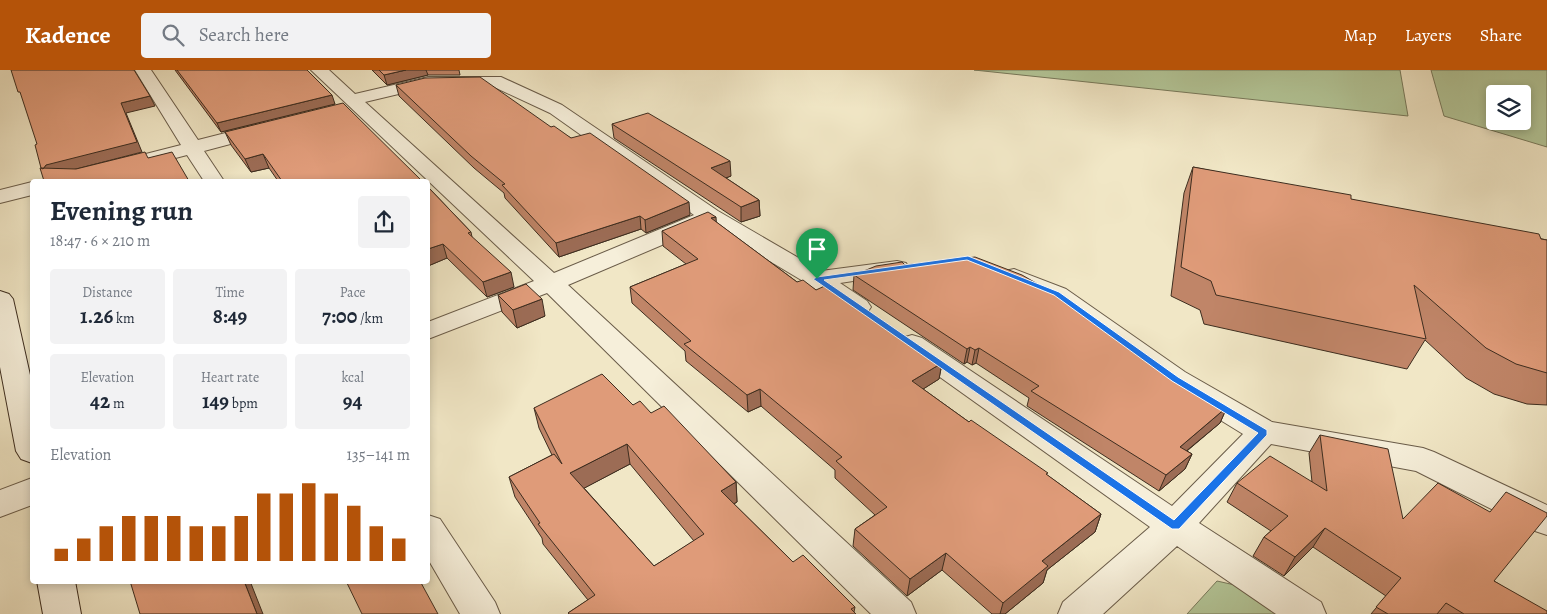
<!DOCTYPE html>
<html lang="en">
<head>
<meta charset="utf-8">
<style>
	body { margin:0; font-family:Alegreya,serif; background:#f2f2f3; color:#1f2937; height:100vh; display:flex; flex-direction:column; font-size:19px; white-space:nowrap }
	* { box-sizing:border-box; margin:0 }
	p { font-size:16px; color:#747a83 }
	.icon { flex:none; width:28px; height:28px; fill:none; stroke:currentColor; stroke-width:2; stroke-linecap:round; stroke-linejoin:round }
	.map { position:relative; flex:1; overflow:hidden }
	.details { position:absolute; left:30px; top:109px; width:400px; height:405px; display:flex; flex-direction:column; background:#fff; border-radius:5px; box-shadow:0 2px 8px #0003 }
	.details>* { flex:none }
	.controls { position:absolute; left:1486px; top:15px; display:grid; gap:10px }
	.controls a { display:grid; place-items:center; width:45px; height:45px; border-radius:5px; background:#fff; box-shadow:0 2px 8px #0003; font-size:25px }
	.pin { position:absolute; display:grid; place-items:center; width:42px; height:42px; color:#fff; margin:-51px -21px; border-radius:50% 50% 50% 0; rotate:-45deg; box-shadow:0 0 5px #0007 }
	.pin .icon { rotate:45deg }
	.round { display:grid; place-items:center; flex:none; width:52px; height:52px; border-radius:5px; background:#f2f2f3 }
	.summary { display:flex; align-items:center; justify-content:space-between; height:85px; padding:0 20px }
	h1 { font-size:28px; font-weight:700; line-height:38px }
	.figures { display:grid; grid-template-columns:repeat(3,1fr); gap:8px; height:85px; padding:5px 20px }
	.figures div { display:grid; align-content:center; border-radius:5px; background:#f2f2f3; text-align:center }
	.figures b { font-size:21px; font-weight:700 }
	.figures small { font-size:14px; font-weight:400 }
	.figures p { font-size:14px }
	.chart { height:140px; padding:10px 20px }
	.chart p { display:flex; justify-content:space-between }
	.chart svg { width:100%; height:90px; margin-top:5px; stroke:#b45309; stroke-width:6 }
	header { display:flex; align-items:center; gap:30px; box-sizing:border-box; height:70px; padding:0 25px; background:#b45309; color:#fff }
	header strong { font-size:24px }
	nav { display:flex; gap:28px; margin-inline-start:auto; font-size:18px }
	.search { width:350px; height:45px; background:#f2f2f3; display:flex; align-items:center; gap:12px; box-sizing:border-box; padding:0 18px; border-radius:5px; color:#747a83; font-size:19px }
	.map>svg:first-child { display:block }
	.green { fill:#b4c799; stroke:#787a5c; fill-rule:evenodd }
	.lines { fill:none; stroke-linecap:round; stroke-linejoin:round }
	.street-casing { stroke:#6a5c49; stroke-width:2 }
	.secondary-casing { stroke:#3d2d1f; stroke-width:2 }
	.street { fill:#f6efda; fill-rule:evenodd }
	.secondary { fill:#f6efda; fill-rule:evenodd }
	.wall { fill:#c08568; stroke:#3d2d1f; fill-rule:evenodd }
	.shaded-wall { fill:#9c6c55; stroke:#3d2d1f }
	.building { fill:#df9b79; stroke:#3d2d1f; fill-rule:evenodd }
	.route { fill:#1a73e8; stroke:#fff; fill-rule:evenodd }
</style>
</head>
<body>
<header>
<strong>Kadence</strong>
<div class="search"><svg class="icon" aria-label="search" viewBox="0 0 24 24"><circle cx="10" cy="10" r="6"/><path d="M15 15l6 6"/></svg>Search here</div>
<nav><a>Map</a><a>Layers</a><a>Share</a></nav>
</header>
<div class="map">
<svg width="1547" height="544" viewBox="0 0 1547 544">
	<rect width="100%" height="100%" fill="#f1e7c6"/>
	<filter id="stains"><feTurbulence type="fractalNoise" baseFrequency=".004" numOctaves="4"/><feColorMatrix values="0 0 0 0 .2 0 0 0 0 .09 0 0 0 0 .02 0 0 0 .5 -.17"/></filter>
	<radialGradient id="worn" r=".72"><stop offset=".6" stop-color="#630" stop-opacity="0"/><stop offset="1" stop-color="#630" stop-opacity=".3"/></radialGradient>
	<path class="green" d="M974 0H1400L1408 46Z
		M1431 0H1547V77L1444 46ZM1495 24H1522V51H1495Z
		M1217 511 1248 518 1286 544H1187Z"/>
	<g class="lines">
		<g class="street-casing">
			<path id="street" d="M135 0H151L198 70 265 53 272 55 274 59 272 63 204 81 224 111H204L187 85 137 98 130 96 127 92 130 88 181 75Z
				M311 0H329L355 24 428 7H501L562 35 718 141 821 201 897 191 906 193 909 198 906 203 840 213 867 231 871 237 867 243 858 245 849 243 808 214 709 155 568 215 911 532 916 544H871L547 223 428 269V252L534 211ZM492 16 550 43 694 145 554 203 365 32 428 17Z
				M32 112V125L0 133V120Z
				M1014 199 1066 219 1185 302 1272 352 1423 378 1434 382 1547 435V465L1535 461 1416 401 1271 374 1199 453 1321 532 1326 544H1276L1177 476 1103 544H1058L1063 532 1150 457 902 280 898 274 902 268 912 265 922 268 1172 436 1243 364 1165 316 1048 229 1005 211 1002 206 1005 201Z
				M32 408V435L0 447V420Z
				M428 445 440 449 495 532 500 544H460L428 489Z"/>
		</g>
		<g class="secondary-casing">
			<path id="secondary" d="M0 221 9 224 13 229 32 314V393L21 389 16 381 0 297Z
				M37 511H75L81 544H43Z"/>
		</g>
		<use href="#street" class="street"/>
		<use href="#secondary" class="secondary"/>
	</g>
	<path class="wall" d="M175 0H307L335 34 221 62Z
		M372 0H459L460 5H428L387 15Z
		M396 15 551 57 571 68 690 145 646 163 641 159 559 187 505 128 504 123 474 98 399 26Z
		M612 54 731 106 726 108 759 130 760 146 741 152 614 68Z
		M225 62 422 111H278L269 98 251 102 231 75Z
		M1193 97 1547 170V335L1527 334 1494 324 1466 308 1425 270 1407 299 1204 254 1200 240 1171 226 1184 123Z
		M428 117 471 162 472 167 514 217 487 227 447 188 428 196Z
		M716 152 797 212 816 220 942 293 939 309 923 319 969 352 1047 405 1101 444 1095 462 1047 500 1043 513 1005 544H992L942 500 907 526 853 476 855 459 875 445 835 408V400L761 336 748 342 686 291 685 281 632 233 630 217 686 194 663 176 662 161Z
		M905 195 1144 290 1192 320 1227 337 1220 353 1187 381 1192 384 1185 399 1159 421 1027 336 1029 328 976 293 972 295 967 292 964 294 853 220 854 205Z
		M498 225 545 246 517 258 502 242Z
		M633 335 651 343 736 412 737 432 734 434 793 492 855 537 854 542 856 544H569L568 543 588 530 543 474 542 468 515 427 509 407 552 385 539 358 534 338ZM630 394 694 471 654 496 584 418Z
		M1320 365 1403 449 1494 511 1547 544H1371L1386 526 1313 477 1284 506 1253 486 1264 467 1271 461 1227 432 1237 413 1312 412 1309 383Z"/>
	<path class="shaded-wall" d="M406 0H426L428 5 387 15 384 5Z
		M332 25 335 34 221 62 217 53Z
		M150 26 155 36 126 43 142 82 53 105 42 100 46 95 121 33Z
		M263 84 269 98 251 102 245 89Z
		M730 91 731 106 712 113 711 98Z
		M759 130 760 146 741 152V137Z
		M689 132 690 145 646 163 645 150Z
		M640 146 641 159 559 187 556 173Z
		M716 147 717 162 711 148Z
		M443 174 447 188 428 196V179Z
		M511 202 514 217 487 227 483 212Z
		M542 229 545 246 517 258 513 240Z
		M970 277 967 292 964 294 967 279Z
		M979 278 976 293 972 295 975 280Z
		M942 293 939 309 909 328 912 311Z
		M760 319 761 336 748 342 747 325Z
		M1227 337 1220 353 1173 392 1180 377Z
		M627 374 630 394 575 423 570 403Z
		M1192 384 1185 399 1159 421 1166 405Z
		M736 412 737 432 722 440 721 421Z
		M1101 444 1095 462 1047 500 1043 513 1005 544H1000L1003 533 1042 491Z
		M1325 458 1313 477 1284 506 1295 487Z
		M946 483 942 500 907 526 910 509Z
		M244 511H250L263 544H257Z"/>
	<path class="building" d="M11 0H134L150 26 121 33 137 72 46 95 43 99 41 98 35 75 37 74 20 22H18Z
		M177 0H307L332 25 217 53Z
		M379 0H406L384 5Z
		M480 7 551 57 554 56 571 68 590 63 689 132 645 150 640 146 556 173 502 115 505 114 471 86 396 15 425 8Z
		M343 33 422 111H282L263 84 245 89 225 62Z
		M648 43 730 91 711 98 759 130 741 137 612 54Z
		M145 82 148 88 172 82 189 111H44L40 98 76 99Z
		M1193 97 1351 125V129L1539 164 1541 169 1547 170V303L1516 294 1486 278 1414 215 1426 269 1216 225 1211 211 1181 197Z
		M428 117 471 162 468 163 511 202 483 212 443 174 428 179Z
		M708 142 716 147 711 148 797 212 803 210 816 220 829 214 942 293 912 311 969 352 971 350 1048 403 1046 404 1101 444 1042 491 1048 496 1003 533 946 483 910 509 855 459 887 437 836 391 842 387 760 319 747 325 684 274 691 271 630 217 698 189 662 161Z
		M975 187 1022 205 1055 224 1144 290 1192 320 1194 318 1227 337 1180 377 1192 384 1166 405 1031 321 1039 316 979 278 975 280 970 277 967 279 854 205 876 196 902 192 905 195Z
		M526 214 542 229 513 240 498 225Z
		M602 304 633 335 640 331 651 343 664 336 736 412 721 421 793 492 803 485 855 537 851 539 856 544H569L568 543 595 525 538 454 540 453 509 407 554 384 562 394 534 338ZM627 374 704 464 654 496 570 403Z
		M1320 365 1388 379 1403 449 1438 413 1490 442 1506 422 1547 443V446L1494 511 1547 541V544H1464L1446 533 1437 544H1388L1376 537 1401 508 1325 458 1295 487 1264 467 1288 446 1237 413 1270 386 1327 421Z
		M130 511H244L257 544H140Z
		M346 511H420L438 544H362Z"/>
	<path class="route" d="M968 186 1059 222 1178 307 1267 360V365L1179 459H1172L813 209 817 207ZM967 190 1054 225 1172 311 1258 363 1174 450 824 210Z"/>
	<rect width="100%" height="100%" filter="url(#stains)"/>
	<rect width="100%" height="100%" fill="url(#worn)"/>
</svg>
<div class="controls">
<a><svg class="icon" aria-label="layers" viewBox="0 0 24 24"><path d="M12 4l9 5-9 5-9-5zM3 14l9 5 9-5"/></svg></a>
</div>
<div class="pin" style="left:817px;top:209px;background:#1e9e55"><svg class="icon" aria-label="arrive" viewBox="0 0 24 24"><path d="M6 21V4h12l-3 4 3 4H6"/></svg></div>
<section class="details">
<div class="summary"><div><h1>Evening run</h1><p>18:47 · 6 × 210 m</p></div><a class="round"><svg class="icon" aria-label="share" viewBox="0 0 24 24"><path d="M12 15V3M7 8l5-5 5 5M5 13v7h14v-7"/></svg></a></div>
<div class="figures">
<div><p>Distance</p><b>1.26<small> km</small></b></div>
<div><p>Time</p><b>8:49</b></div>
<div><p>Pace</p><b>7:00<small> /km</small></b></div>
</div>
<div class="figures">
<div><p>Elevation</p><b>42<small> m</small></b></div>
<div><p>Heart rate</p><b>149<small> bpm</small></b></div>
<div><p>kcal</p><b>94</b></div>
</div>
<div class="chart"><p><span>Elevation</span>135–141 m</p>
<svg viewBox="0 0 160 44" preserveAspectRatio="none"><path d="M5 44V38M15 44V33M25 44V27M35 44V22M45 44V22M55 44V22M65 44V27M75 44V27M85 44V22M95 44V11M105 44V11M115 44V6M125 44V11M135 44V17M145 44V27M155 44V33"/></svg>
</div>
</section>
</div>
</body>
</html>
